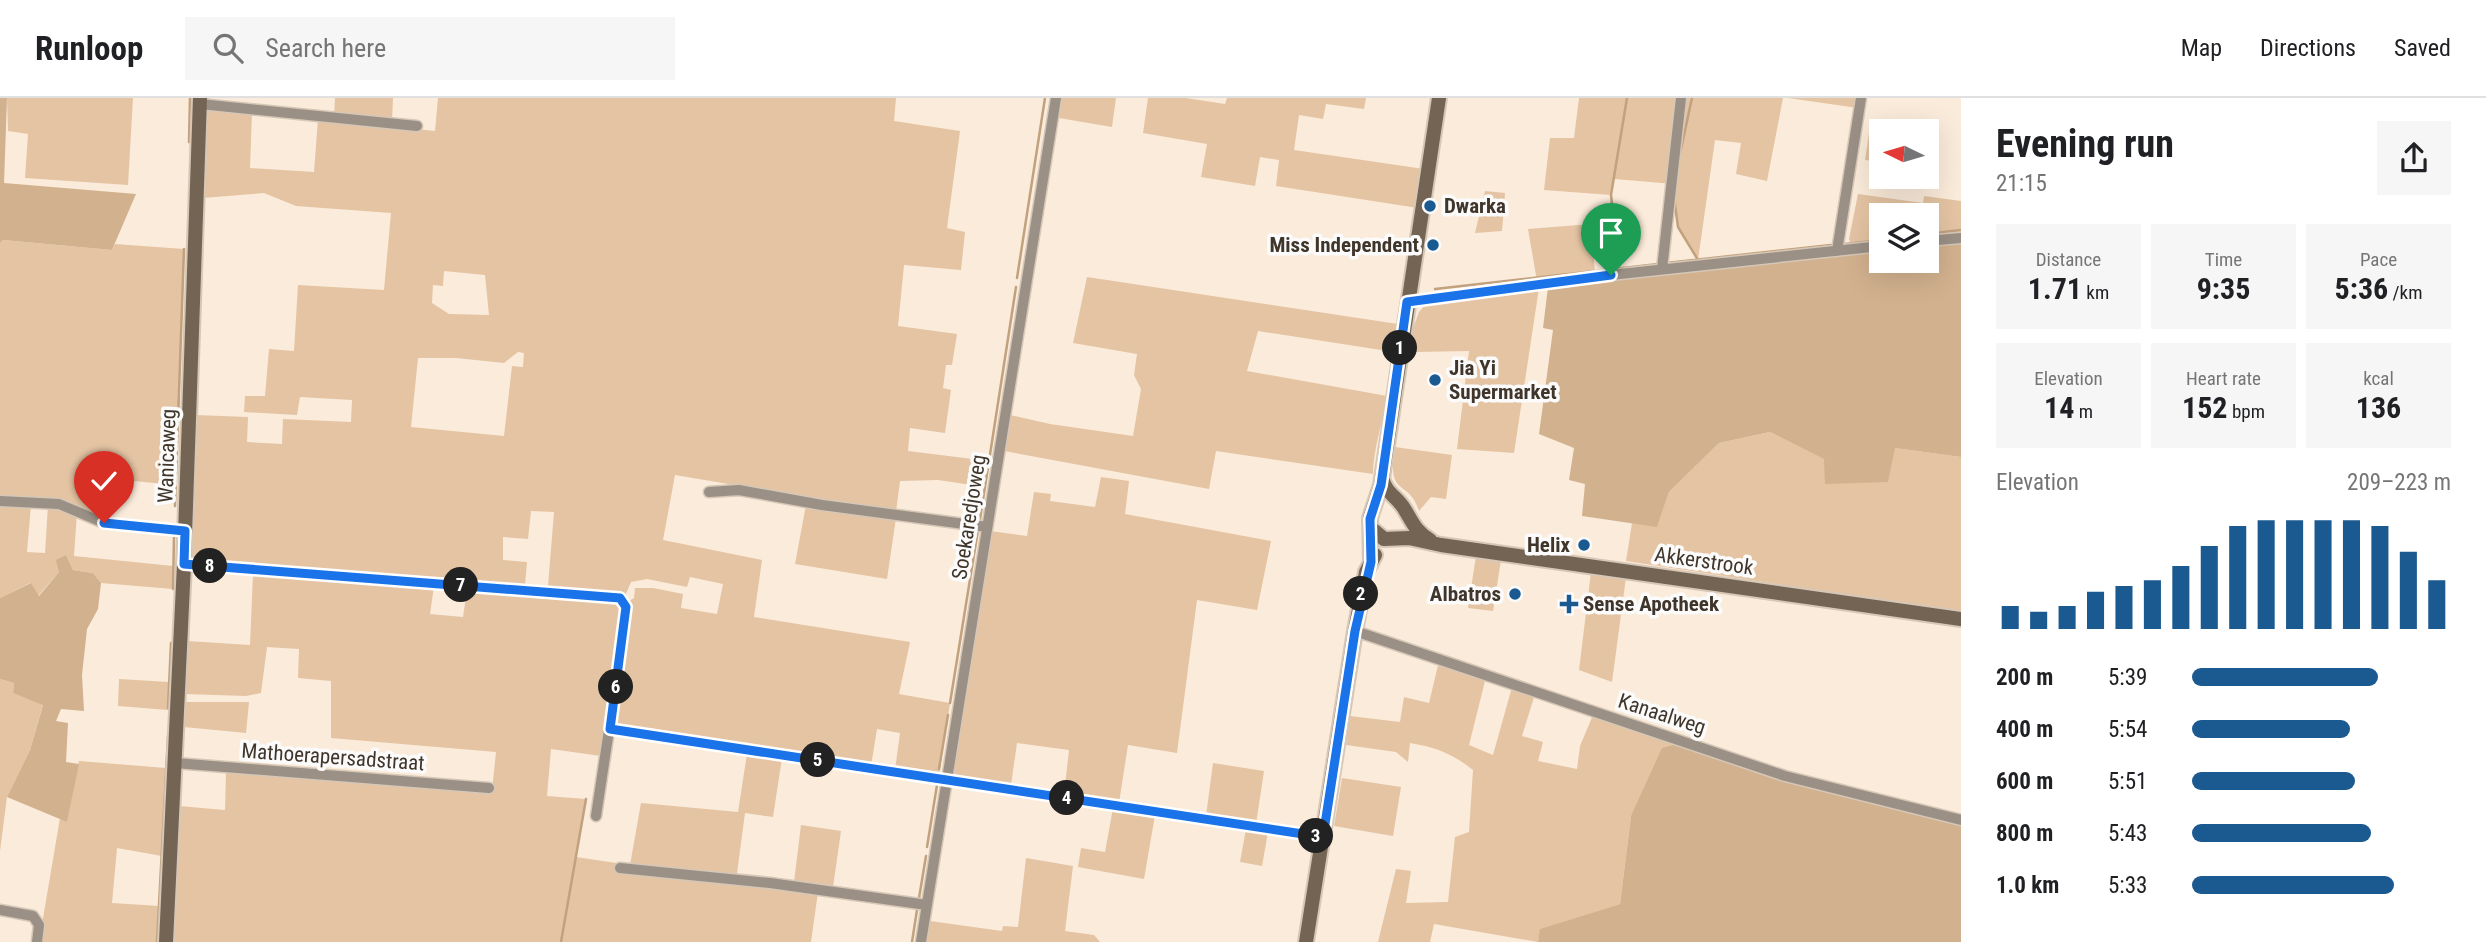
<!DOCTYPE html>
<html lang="en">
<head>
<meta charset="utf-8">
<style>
	body { margin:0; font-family:"Roboto Condensed",sans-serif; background:#f6f6f6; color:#202124; height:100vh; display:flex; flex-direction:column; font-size:26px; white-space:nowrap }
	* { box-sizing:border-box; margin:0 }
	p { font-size:23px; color:#757577 }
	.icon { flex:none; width:38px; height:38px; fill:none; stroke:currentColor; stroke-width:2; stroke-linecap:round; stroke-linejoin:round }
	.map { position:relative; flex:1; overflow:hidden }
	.panel { display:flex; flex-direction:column; background:#fff; width:525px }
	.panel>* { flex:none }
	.needle { width:46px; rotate:275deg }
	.tools { position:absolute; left:1869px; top:21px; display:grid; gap:14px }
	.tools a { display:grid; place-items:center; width:70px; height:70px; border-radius:0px; background:#fff; box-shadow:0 7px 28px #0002; font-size:35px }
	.pin { position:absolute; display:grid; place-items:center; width:60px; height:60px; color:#fff; margin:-72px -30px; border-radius:50% 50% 50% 0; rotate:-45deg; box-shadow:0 0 7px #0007 }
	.pin .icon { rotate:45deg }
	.km { position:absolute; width:35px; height:35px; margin:-18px; border-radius:50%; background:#222; color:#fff; font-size:19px; line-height:35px; text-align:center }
	.round { display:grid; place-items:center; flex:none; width:74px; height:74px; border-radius:0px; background:#f6f6f6 }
	.head { display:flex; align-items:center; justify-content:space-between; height:119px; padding:0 35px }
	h1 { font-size:38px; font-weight:700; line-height:52px }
	.stats { display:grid; grid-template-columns:repeat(3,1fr); gap:10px; height:119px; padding:7px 35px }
	.stats div { display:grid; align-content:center; border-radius:0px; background:#f6f6f6; text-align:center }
	.stats b { font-size:30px; font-weight:700 }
	.stats small { font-size:19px; font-weight:400 }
	.stats p { font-size:19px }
	.chart { height:196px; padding:14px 35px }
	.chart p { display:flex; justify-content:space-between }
	.chart svg { width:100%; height:126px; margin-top:7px; stroke:#1b5a90; stroke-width:6 }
	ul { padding:0 35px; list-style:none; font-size:23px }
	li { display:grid; grid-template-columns:112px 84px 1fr; align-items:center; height:52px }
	li i { height:18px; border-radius:9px; background:#1b5a90 }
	header { display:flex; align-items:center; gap:42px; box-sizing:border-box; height:98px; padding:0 35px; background:#fff; border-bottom:2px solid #e0e0e0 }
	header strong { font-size:33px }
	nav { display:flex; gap:38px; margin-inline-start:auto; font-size:24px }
	.search { width:490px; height:63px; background:#f6f6f6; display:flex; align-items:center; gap:18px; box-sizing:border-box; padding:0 24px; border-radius:0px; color:#757577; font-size:26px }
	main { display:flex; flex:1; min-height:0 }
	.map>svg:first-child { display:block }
	.green { fill:#e4c4a3; fill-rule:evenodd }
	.forest { fill:#d2b18e }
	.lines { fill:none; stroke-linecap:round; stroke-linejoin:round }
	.stream { stroke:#c1a17e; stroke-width:2.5 }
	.street-casing { stroke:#d6c7b7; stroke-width:13 }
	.secondary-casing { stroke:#d6c7b7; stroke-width:18 }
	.street { stroke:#9b9085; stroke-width:10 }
	.secondary { stroke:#746454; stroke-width:14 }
	.route-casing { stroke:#fff; stroke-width:14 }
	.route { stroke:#1a73e8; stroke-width:9 }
	.poi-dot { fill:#1b5a90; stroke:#fbfbfb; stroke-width:2.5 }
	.labels { text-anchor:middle; stroke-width:7; stroke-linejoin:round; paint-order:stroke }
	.poi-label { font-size:21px; font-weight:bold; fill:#40352a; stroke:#fbfbfb; text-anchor:start }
	.street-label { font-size:21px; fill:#40352a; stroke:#fbfbfb }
</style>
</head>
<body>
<header>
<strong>Runloop</strong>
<div class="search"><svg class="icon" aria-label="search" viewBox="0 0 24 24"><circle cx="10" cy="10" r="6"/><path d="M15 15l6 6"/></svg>Search here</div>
<nav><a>Map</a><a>Directions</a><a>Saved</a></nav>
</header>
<main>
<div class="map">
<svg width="1961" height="844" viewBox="0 0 1961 844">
	<rect width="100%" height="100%" fill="#fbebda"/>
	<path class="green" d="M7 0H133L128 87 25 80 28 36 8 33Z
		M335 0H393L392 23 334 18Z
		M438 0H896L894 23 960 33 947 130 965 134 961 172 904 167 898 228 957 236 952 267H946L943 290 951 292 945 335 910 330 908 353 989 363 985 389 938 382 900 383 896 414 675 377 663 442 762 462 754 519 910 544 899 596 950 605 939 678 895 672 900 635 877 631 871 668 625 629 617 624 615 617 629 503 634 500 635 490H653L683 496 681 510 717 516 723 486 690 479 687 489 647 481 631 484 625 498 618 494 548 488 554 414 531 413 528 441 503 439V462L527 464 525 487 190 462 195 317 248 319 247 344 282 346 283 321 351 324 352 302 300 299 297 317 244 314 245 298H265L269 251 294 253 298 187 384 192 391 115 296 108 264 95 202 100 204 11 252 14 250 70 314 74 318 21 435 33ZM444 173 485 177 489 217 449 216 432 205 433 187 443 188ZM518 254 524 255 523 269 512 268 504 338 411 329 418 260H456L504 265Z
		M1062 0H1116L1112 29 1059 20Z
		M1148 0H1186L1225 6 1227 0H1366L1364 11 1326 6 1323 21 1299 17 1294 52 1424 71 1418 110 1276 88 1279 62 1260 59 1255 88 1201 79 1207 46 1143 35Z
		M1579 0H1783L1767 83 1736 76 1741 45 1715 42 1698 162 1678 129 1674 86 1614 81 1611 97 1544 92 1550 40H1574Z
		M1788 0H1859L1858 10Z
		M1869 35 1881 37V64L1865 62Z
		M1485 93 1505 95 1502 133 1475 135Z
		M1858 96 1923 105 1924 98 1961 103V135L1927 140V117H1881V145L1852 148 1849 141Z
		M1591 126 1595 176 1537 183 1528 131Z
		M3 142 112 152 115 146 184 151 176 387 112 381 104 423 70 406 0 400V145Z
		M1087 179 1398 226 1394 254 1258 233 1247 273 1387 298C1383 323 1373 352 1373 376L1216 353 1209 391 1004 353 1010 317 1050 326 1133 338 1141 291 1134 277 1137 256 1073 245Z
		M1539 190 1514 355 1457 351 1469 253 1416 254 1409 241 1419 214 1427 205Z
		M1770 334 1825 361V386L1895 350 1961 359V514L1626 463 1632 425 1657 428 1669 394 1719 345Z
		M1395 349 1452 357 1446 401 1431 399 1419 413C1409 380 1386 401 1395 349Z
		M1101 379 1129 383 1125 416 1271 443 1257 512 1197 502 1177 655 1128 647 1119 705 1064 696 1069 652 1017 645 1011 687 957 679 952 672 990 433 1027 438 1034 394 1051 396 1050 403 1095 409Z
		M0 405 31 407 27 454 45 455 48 407 77 415 74 458 173 468V491L101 485 93 475 73 472 66 457 59 474 38 498 30 485 0 500Z
		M806 407 896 420 887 481 795 466Z
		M1476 458 1501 462 1493 513 1468 510Z
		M1591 474 1626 479 1612 584 1579 572Z
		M253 476 434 488 430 516 463 519 467 492 610 501 621 510 601 658 551 651 547 698 586 701 576 759 630 767 641 705 738 714 747 656 782 660 773 719 745 715 736 783 818 794 811 844H171L179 708 225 712 226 674 492 693 496 654 331 640V583L298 580 299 551 267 549 261 595 246 598 184 596 187 543 250 547Z
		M1439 563 1486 579 1469 647 1493 657 1512 589 1535 596 1522 638 1543 644 1538 663 1577 671 1580 648 1593 617 1681 645 1631 718 1620 806 1541 831 1538 844 1434 826 1430 844H1378L1396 771 1411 773 1406 805 1448 804 1455 739 1469 734 1473 672C1453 656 1435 649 1410 645L1408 664 1396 654 1346 647 1350 618 1400 624 1404 599 1429 605Z
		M0 581 14 585 13 595 43 606 30 652 7 699 0 753Z
		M119 581 169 584 168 612 118 608Z
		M185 604H249L246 635 184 629Z
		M79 663 166 670 162 758 117 750 112 805 159 808 157 844H39L60 720 67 723Z
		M1213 665 1264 673 1256 726 1206 718Z
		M1342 680 1401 689 1393 738 1334 728Z
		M1113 710 1155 717 1144 781 1078 769 1081 750 1105 754Z
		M801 727 841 733 833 789 794 784Z
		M1246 731 1268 734 1262 768 1240 764Z
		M1026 760 1073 768 1065 833 1094 837 1100 844H927L930 823 1002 833 1003 828 1018 829Z"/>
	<path class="forest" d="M0 0H7L4 85 136 96 112 152 3 142 0 145Z
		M1961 145V359L1895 350 1888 384 1825 386 1824 361 1770 334 1719 345 1669 394 1657 429 1582 418 1585 386 1569 382 1574 350 1539 336 1553 232 1543 230 1548 189 1881 153V163H1927V148Z
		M66 457 73 472 93 475 101 485 98 511 87 531 82 577 84 613 61 611 56 623 68 625 66 664 79 666 67 724 7 699 30 652 43 607 13 595 14 585 0 581V500L31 485 39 498 59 474 56 462Z
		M1681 645 1961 725V844H1538L1540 831 1620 806 1631 718 1662 650Z"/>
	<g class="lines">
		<path class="stream" d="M189 44 190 0
			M1678 65 1692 0
			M1674 99 1678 129 1698 162
			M1927 136 1961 132
			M1845 146 1881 142
			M1666 165 1831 147
			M1619 170 1611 97 1627 0
			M1017 180 1045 0
			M1435 191 1658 166
			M175 408 184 151
			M980 421 1016 189
			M173 491 174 439
			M950 605 978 432
			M168 610 171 545
			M939 671 948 617
			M927 749 937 687
			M919 800 926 758
			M157 844 168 638
			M561 844 586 701
			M912 844 917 812"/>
		<g class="street-casing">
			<path id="street" d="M200 6 417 28
				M1927 143 1961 140
				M1837 153 1861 0
				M1662 171 1681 0
				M1407 204 1611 177 1881 148
				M709 394 739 392 822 407 987 429
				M0 403 59 406 104 425 185 433
				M184 466 620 500 626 509 624 533 596 718
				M1355 533 1785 678 1961 722
				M610 631 1323 739
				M175 665 489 690
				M620 770 770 785 927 807
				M0 812 33 818 39 827 37 844
				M921 844 1056 0"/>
		</g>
		<g class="secondary-casing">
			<path id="secondary" d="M1382 380C1386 396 1398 399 1405 412 1413 425 1416 434 1430 442
				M1372 431 1384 441 1409 440 1441 447 1961 521
				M1371 464 1370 420 1381 387 1439 0
				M166 844 184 466 200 0
				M1306 844 1355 533 1366 474 1375 457"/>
		</g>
		<use href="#street" class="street"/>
		<use href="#secondary" class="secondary"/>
	</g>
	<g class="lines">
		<g class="route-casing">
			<path id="route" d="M104 425 185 433 184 466 620 500 626 509 610 631 1323 739 1355 533 1371 464 1370 421 1381 387 1407 204 1611 177"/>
		</g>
		<use href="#route" class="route"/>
	</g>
	<g class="poi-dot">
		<circle cx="1430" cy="108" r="7"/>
		<circle cx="1433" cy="147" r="7"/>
		<circle cx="1435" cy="282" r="7"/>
		<circle cx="1584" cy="447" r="7"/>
		<circle cx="1515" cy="496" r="7"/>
		<path d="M1565.5 495.5h7v7h7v7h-7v7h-7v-7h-7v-7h7z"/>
	</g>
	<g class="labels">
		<g class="poi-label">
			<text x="1444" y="115">Dwarka</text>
			<text x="1419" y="154" text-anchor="end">Miss Independent</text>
			<text x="1449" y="277">Jia Yi<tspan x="1449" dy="24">Supermarket</tspan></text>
			<text x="1570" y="454" text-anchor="end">Helix</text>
			<text x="1501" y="503" text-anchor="end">Albatros</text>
			<text x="1583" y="513">Sense Apotheek</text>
		</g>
		<g class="street-label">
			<text transform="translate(167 358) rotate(-88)" y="7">Wanicaweg</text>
			<text transform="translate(969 419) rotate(-81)" y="7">Soekaredjoweg</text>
			<text transform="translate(1704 463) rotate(8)" y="7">Akkerstrook</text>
			<text transform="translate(1662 616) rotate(18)" y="7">Kanaalweg</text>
			<text transform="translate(333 659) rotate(4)" y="7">Mathoerapersadstraat</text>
		</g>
	</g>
</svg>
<div class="tools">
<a><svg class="needle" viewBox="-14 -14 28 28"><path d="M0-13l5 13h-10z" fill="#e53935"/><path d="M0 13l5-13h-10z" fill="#757577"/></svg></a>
<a><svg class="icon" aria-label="layers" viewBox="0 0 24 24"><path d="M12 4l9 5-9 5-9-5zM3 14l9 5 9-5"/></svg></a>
</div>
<div class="pin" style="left:1611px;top:177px;background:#1e9e55"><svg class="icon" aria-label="arrive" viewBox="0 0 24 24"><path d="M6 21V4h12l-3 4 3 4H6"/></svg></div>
<div class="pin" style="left:104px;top:425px;background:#d93025"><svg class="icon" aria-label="check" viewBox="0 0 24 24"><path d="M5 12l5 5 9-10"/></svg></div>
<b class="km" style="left:1400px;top:250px">1</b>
<b class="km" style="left:1361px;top:496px">2</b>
<b class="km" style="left:1316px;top:738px">3</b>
<b class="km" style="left:1067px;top:700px">4</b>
<b class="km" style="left:818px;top:662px">5</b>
<b class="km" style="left:616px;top:589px">6</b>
<b class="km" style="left:461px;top:487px">7</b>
<b class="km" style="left:210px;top:468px">8</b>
</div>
<section class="panel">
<div class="head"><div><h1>Evening run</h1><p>21:15</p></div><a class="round"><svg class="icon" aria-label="share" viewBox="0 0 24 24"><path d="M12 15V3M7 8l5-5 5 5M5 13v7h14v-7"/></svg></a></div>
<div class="stats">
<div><p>Distance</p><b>1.71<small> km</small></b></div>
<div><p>Time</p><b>9:35</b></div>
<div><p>Pace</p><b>5:36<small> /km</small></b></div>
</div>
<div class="stats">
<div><p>Elevation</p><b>14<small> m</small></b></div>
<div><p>Heart rate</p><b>152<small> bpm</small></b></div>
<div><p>kcal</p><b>136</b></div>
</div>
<div class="chart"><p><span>Elevation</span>209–223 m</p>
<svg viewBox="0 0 160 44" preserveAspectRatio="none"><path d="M5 44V36M15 44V38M25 44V36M35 44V31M45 44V29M55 44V27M65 44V22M75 44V15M85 44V8M95 44V6M105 44V6M115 44V6M125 44V6M135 44V8M145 44V17M155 44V27"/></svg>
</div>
<ul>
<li><b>200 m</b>5:39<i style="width:72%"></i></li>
<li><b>400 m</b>5:54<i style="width:61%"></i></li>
<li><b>600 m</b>5:51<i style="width:63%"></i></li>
<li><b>800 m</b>5:43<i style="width:69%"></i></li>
<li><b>1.0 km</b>5:33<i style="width:78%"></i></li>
</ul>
</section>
</main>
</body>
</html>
